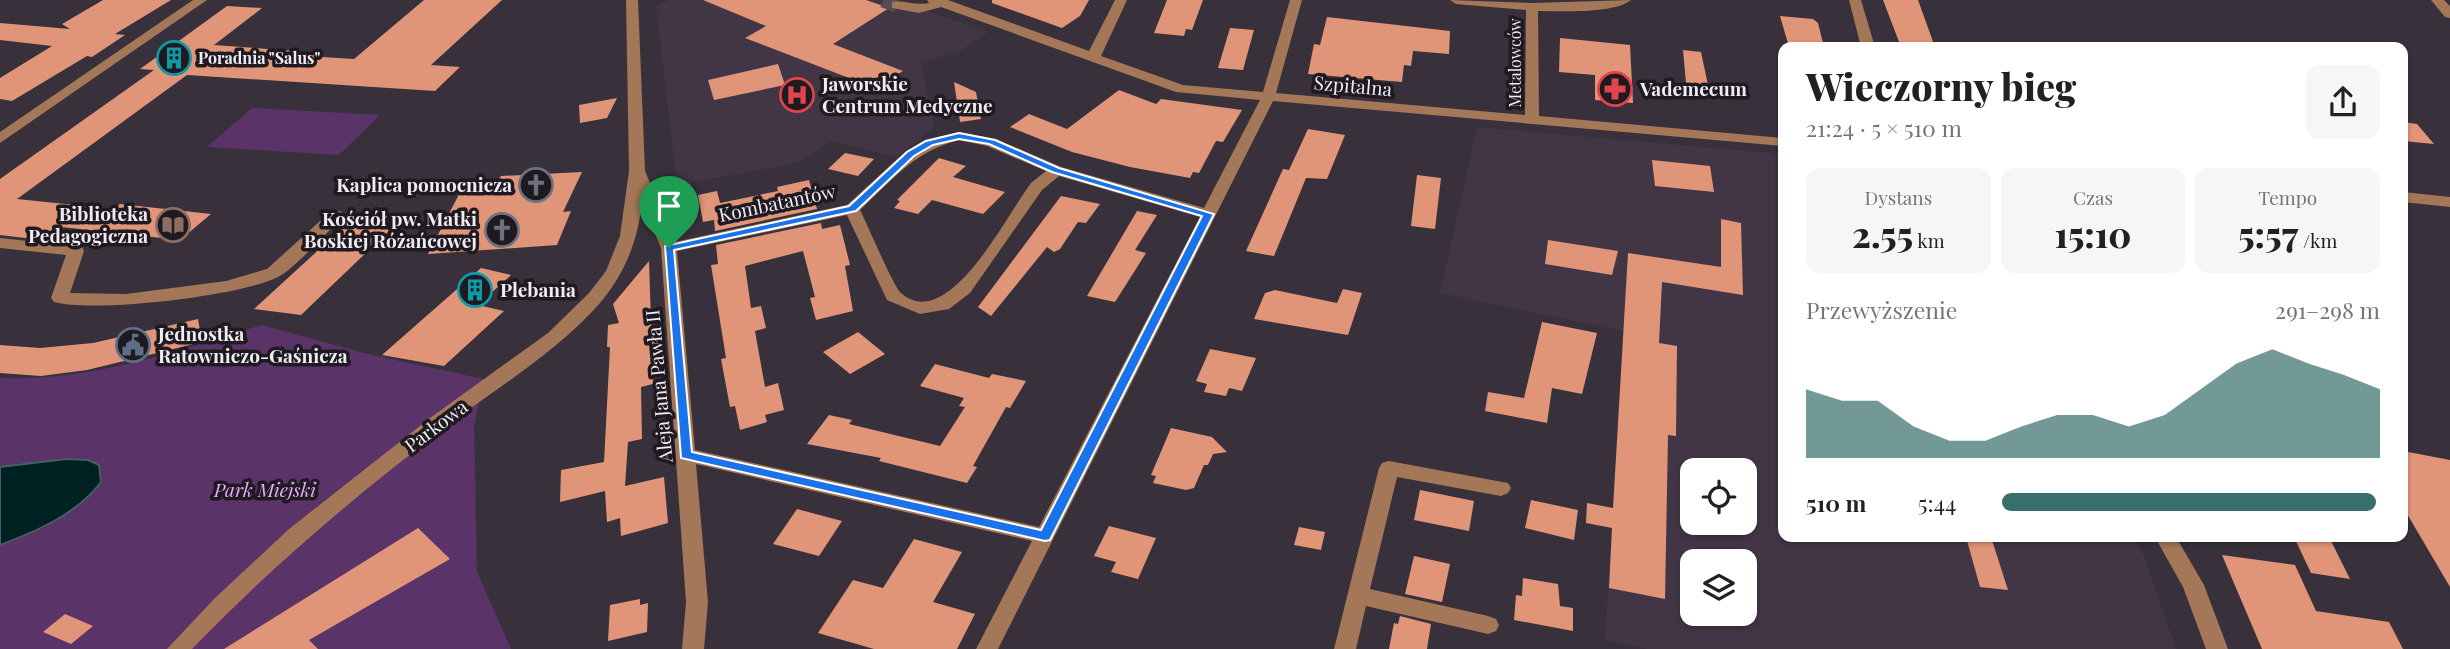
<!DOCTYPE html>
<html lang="pl">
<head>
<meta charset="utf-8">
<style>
	body { margin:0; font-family:"Playfair Display",serif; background:#f6f6f6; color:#202124; height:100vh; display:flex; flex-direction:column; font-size:26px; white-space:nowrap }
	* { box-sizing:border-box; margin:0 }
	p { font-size:23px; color:#757577 }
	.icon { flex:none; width:38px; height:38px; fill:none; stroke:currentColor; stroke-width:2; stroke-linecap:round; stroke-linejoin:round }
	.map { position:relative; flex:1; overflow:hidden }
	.sheet { position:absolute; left:1778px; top:42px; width:630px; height:500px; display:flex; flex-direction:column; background:#fff; border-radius:14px; box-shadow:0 2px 5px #0004 }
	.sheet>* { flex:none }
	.tools { position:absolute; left:1680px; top:458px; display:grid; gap:14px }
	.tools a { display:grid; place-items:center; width:77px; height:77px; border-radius:14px; background:#fff; box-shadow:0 2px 5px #0004; font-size:35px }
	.pin { position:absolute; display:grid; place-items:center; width:60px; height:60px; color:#fff; margin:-72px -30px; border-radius:50% 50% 50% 0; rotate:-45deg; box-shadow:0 0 7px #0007 }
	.pin .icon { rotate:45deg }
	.round { display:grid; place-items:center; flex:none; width:74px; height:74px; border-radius:14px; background:#f6f6f6 }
	.summary { display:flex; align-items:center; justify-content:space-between; height:119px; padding:0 28px }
	h1 { font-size:38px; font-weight:800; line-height:52px }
	.stats { display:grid; grid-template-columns:repeat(3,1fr); gap:10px; height:119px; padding:7px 28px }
	.stats div { display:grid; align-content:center; border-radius:14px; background:#f6f6f6; text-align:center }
	.stats b { font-size:35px; font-weight:800 }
	.stats small { font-size:19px; font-weight:400 }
	.stats p { font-size:19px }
	.chart { height:196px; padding:14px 28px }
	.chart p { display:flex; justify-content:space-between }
	.chart svg { width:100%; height:126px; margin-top:7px; fill:#396f6b; opacity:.7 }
	ul { padding:0 28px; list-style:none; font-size:23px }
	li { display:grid; grid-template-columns:112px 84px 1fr; align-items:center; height:52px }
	li i { height:18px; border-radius:9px; background:#396f6b }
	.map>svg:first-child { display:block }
	.built { fill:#423646; fill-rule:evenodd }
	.green { fill:#5a3368 }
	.water { fill:#002122; stroke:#485e60; stroke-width:2 }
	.building { fill:#e09578 }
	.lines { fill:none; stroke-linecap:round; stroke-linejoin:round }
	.minor-tunnel { stroke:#544d56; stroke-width:15; stroke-dasharray:15 7; stroke-linecap:butt }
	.minor { fill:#a37757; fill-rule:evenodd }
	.route { fill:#1a73e8; stroke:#fff; stroke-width:2; fill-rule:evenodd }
	.labels { text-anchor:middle; stroke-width:7; stroke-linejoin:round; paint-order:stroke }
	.far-poi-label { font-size:16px; font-weight:bold; fill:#f0ebf2; stroke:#1e1a1f; text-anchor:start }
	.far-street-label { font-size:16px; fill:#f0ebf2; stroke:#1e1a1f }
	.poi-label { font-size:19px; font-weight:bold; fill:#f0ebf2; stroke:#1e1a1f; text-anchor:start }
	.street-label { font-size:19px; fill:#f0ebf2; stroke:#1e1a1f }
	.park-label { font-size:19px; font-style:italic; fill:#e7aafc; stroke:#1e1a1f }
</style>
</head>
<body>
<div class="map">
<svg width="2450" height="649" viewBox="0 0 2450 649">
	<rect width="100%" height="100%" fill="#38313b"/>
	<path class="built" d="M669 0H897L988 32 957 53 921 62 934 127 897 157 832 141 797 163 677 185 656 6Z
		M1477 127 1783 154V537H2133L2144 556 2176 649H1648L1605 640 1624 331 1440 293ZM1692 471H1745V523H1692ZM1692 562H1745V614H1692Z"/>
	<path class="green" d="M252 108 380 115 339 155 207 147Z
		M262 325 368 354 484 379 474 427 477 572 511 649H0V378C90 382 178 351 262 325Z"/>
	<path class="water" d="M66 459 88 460 99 465 101 482C77 514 37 531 0 545V467Z"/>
	<path class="building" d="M103 0H171L115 34 125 35 92 57 87 56 12 101 0 99V78L52 46 0 40V23L70 29 62 24Z
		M424 0H502L431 65 460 67 435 91 187 75 17 199 114 209 120 204 211 214 180 240 61 227 43 240 0 235V179L154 70 140 69 227 6 262 8 214 45 296 51 290 55 354 59Z
		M703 0H866L889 8 833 44 903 71 875 88 745 38 766 26Z
		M992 0H1089L1080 16 1062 28 992 3Z
		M1167 0H1203L1192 30 1186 29 1184 36 1154 33Z
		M1883 0H1918L1935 47H1901Z
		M1780 16 1813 19 1818 23 1824 47H1789Z
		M1327 17 1450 31 1449 54 1413 51 1411 66 1404 65 1402 82 1308 74 1314 44 1320 45Z
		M1230 28 1254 30 1243 70 1218 68Z
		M1560 38 1630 45 1633 103 1595 100V75L1559 72Z
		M1683 50 1701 52 1708 85 1686 83Z
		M778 64 785 85 714 100 708 80Z
		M954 82 976 92 981 119 960 122Z
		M1119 90 1156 104 1161 99 1242 110 1223 142 1216 141 1199 173 1193 172 1190 178 1130 167 1072 152 1010 127 1029 114 1067 129Z
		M617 98 607 118 580 123 579 105Z
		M2403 122 2417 124 2434 144 2403 141Z
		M1308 129 1345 135 1327 179 1306 178 1274 256 1246 251 1283 169 1289 170Z
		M845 153 874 159 858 176 828 169Z
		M939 158 966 166 953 177 1005 192 983 214 932 200 918 214 894 208 900 201 897 200Z
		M1652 160 1710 166 1714 192 1655 186Z
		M582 172 563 212 571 211 557 245 428 254 467 179 497 182 501 176Z
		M1417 175 1441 178 1435 229 1411 226Z
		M809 180 817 209 715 231 714 220 703 222 698 195 717 191 720 203 778 191 777 187Z
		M1061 196 1100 204 1086 223 1078 222 1060 249 1054 252 1047 247 991 316 978 307Z
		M1137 211 1157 215 1135 250 1146 253 1115 302 1087 296Z
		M1721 219 1741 223 1743 295 1662 282 1659 343 1677 346 1676 436 1668 435 1665 599 1609 588 1612 528 1586 523 1587 503 1613 508 1628 253 1721 267Z
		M348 223 392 228 301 315 254 309Z
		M821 223 822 229 840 225 850 265 845 266 853 311 816 320 810 298 815 297 803 251 745 266 751 308 761 306 766 328 755 331 765 387 778 383 784 410 765 415 767 422 740 430 735 406 730 407 721 359 726 358 711 265 718 264 716 245Z
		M1548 240 1618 251 1612 275 1545 264Z
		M649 261 653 384 641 387 642 439 628 442 625 486 664 477 668 523 621 536 620 518 607 522 605 491 560 502 561 470 604 462 610 347H607L608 325 619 323 613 304Z
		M481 268 511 275 478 305 504 311 444 366 382 355Z
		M1343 289 1362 293 1348 335 1254 319 1265 293 1275 290 1337 303Z
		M198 319 202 342 87 370 41 376 0 373V345L40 348 93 343Z
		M1542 322 1597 333 1582 394 1552 388 1547 423 1485 411 1488 392 1524 398Z
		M858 332 885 354 850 374 823 352Z
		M1210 349 1256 358 1242 391 1229 388 1226 396 1204 392 1207 384 1196 381Z
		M935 364 989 378 992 374 1026 381 1010 408 1006 407 973 466 977 467 967 483 879 461 881 458 807 444 829 415 852 420 849 424 940 446 965 407 959 406 964 398 920 386Z
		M1171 428 1212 437 1227 452 1213 454 1208 465H1204L1194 488 1186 490 1153 483 1156 476 1151 475Z
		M2403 451 2450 460V587L2403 507Z
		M1420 490 1474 501 1469 531 1414 520Z
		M1531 500 1578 510 1574 540 1525 528Z
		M797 509 842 521 819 556 773 544Z
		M1109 526 1156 538 1138 579 1111 572 1116 562 1094 556Z
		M1299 527 1325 532 1321 550 1294 545Z
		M418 528 450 559 309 640 318 649H224Z
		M1966 537H1991L2008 590 1980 587Z
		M2294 537H2329L2350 579 2311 573Z
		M914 539 962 552 933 602 975 614 957 649H874L818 633 853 580 883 588Z
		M2222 555 2295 565 2316 611 2389 622 2403 649H2262Z
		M1414 556 1450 564 1442 602 1405 594Z
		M1523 578 1558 584 1560 606 1573 608V631L1514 620 1516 595 1522 596Z
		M640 599V605L648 603 647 632 608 641 610 605Z
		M65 614 93 626 71 644 43 632Z
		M1400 616 1431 624 1427 649H1389L1394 623 1398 624Z"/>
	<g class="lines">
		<path class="minor-tunnel" d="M883 0 897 5"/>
		<path class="minor" d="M193 0H207L0 143V132Z
			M626 0H638L645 171 675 242 847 205 906 151 925 140 959 132 996 139 1061 167 1204 208 1260 100 1176 92 941 7 919 13 892 8V2C905 0 916 6 929 3L927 0H948L1089 51 1115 0H1127L1101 56 1183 85 1263 92 1290 0H1302L1276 93 1525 115 1526 10 1456 4 1450 0 1533 3 1631 0C1614 14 1561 11 1538 11L1539 116 1783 138V146L1273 101 998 649H976L1032 541 696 464 708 602 704 649H682L686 602 661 248 642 202C638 241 625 273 600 303 555 354 496 388 443 429 354 497 270 568 192 649H167L214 599 289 529 430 418 548 333 589 293 606 271 620 236 629 171ZM959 140 987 146 1046 171 1031 183C1008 213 948 335 901 293 893 286 867 223 860 210 892 180 915 151 959 140ZM1059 176 1200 217 1039 527 695 450 677 251 847 215 887 300 920 314 949 309 970 293 1042 190Z
			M1849 0H1861L1875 47H1861Z
			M2431 0H2444L2450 6V18L2445 17Z
			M2403 192 2450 197V207L2403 202Z
			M336 210 342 212 344 215 342 218C327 232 293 270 278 277 240 296 95 313 54 302L51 298 66 255 0 248V238L82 247 84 251 70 293 126 294 226 281 267 269 330 212Z
			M1389 461 1508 483 1511 488 1508 493 1501 496 1397 477 1370 589 1488 616 1496 619 1499 625 1496 631 1488 634 1366 606 1356 649H1334L1379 468 1382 463Z
			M2155 537H2176L2204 585 2228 649H2206L2183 587Z"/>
	</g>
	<path class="route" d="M959 133 995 140 1059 168 1214 214 1050 540 1045 541 681 458 665 246 849 206 907 152 926 141ZM959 139 989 144 1052 172 1202 216 1041 530 692 452 674 250 856 211 914 156 933 145Z"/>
	<defs>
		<g id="building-ring" transform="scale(1.75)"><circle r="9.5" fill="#1e1a1f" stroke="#0f9aa8" stroke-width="1.5"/><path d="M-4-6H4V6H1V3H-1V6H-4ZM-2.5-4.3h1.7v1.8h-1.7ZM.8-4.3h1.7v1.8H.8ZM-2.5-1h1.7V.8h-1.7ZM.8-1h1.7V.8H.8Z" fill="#0f9aa8"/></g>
		<g id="pharmacy-ring" transform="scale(1.75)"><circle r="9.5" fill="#1e1a1f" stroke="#e0444e" stroke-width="1.5"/><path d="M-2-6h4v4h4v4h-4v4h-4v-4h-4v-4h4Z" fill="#e0444e"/></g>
		<g id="hospital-ring" transform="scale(1.75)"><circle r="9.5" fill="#1e1a1f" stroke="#e0444e" stroke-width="1.5"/><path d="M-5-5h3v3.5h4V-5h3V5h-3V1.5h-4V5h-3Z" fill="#e0444e"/></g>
		<g id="church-ring" transform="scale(1.75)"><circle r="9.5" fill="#1e1a1f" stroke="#6b7280" stroke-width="1.5"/><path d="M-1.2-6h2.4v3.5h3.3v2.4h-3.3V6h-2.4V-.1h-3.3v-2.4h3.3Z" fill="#6b7280"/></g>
		<g id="library-ring" transform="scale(1.75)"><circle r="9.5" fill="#1e1a1f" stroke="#8d6e63" stroke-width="1.5"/><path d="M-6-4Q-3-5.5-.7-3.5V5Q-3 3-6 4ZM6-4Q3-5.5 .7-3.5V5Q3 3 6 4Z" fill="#8d6e63"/></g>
		<g id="civic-ring" transform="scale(1.75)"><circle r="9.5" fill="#1e1a1f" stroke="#5c6f8a" stroke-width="1.5"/><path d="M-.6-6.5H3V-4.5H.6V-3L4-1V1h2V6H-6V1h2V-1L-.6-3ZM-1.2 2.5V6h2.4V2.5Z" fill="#5c6f8a"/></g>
	</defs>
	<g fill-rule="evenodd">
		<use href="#building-ring" x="174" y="58"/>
		<use href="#pharmacy-ring" x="1615" y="89"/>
		<use href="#hospital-ring" x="797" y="95"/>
		<use href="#church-ring" x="536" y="185"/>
		<use href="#library-ring" x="173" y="225"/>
		<use href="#church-ring" x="502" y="230"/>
		<use href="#building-ring" x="475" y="290"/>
		<use href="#civic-ring" x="133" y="345"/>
	</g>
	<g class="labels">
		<g class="far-poi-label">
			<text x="198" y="64">Poradnia "Salus"</text>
		</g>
		<g class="far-street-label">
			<text transform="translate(1515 63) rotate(-90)" y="6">Metalowców</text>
		</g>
		<g class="poi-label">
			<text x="822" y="91">Jaworskie<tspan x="822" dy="22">Centrum Medyczne</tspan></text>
			<text x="1640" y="96">Vademecum</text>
			<text x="512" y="192" text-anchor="end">Kaplica pomocnicza</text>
			<text x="148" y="221" text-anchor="end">Biblioteka<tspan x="148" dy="22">Pedagogiczna</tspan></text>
			<text x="477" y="226" text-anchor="end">Kościół pw. Matki<tspan x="477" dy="22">Boskiej Różańcowej</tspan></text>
			<text x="500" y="297">Plebania</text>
			<text x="158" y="341">Jednostka<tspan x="158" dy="22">Ratowniczo-Gaśnicza</tspan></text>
		</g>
		<g class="street-label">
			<text transform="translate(1353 86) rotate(5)" y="7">Szpitalna</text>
			<text transform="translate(777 203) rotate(-12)" y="7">Kombatantów</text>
			<text transform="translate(659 386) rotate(-95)" y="7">Aleja Jana Pawła II</text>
			<text transform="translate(436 426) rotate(-37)" y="7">Parkowa</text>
		</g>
		<g class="park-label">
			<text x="265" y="497">Park Miejski</text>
		</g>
	</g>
</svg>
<div class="tools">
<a><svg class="icon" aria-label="locate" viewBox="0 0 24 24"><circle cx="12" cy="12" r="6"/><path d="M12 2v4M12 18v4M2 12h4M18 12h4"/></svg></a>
<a><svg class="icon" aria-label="layers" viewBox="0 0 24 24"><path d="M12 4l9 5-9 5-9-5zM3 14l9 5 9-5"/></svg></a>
</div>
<div class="pin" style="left:669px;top:248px;background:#1e9e55"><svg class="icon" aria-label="arrive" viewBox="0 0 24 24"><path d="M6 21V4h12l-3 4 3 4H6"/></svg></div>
<section class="sheet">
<div class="summary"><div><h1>Wieczorny bieg</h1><p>21:24 · 5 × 510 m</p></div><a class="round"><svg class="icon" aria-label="share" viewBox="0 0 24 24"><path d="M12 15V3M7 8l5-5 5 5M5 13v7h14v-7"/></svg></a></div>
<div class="stats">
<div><p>Dystans</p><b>2.55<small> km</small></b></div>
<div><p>Czas</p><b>15:10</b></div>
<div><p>Tempo</p><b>5:57<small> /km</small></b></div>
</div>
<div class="chart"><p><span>Przewyższenie</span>291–298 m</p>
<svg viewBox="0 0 160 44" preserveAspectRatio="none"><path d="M0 44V20L10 24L20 24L30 33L40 38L50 38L60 33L70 29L80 29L90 33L100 29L110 20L120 11L130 6L140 11L150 15L160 20V44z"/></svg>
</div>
<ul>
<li><b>510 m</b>5:44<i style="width:99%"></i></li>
</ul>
</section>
</div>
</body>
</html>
